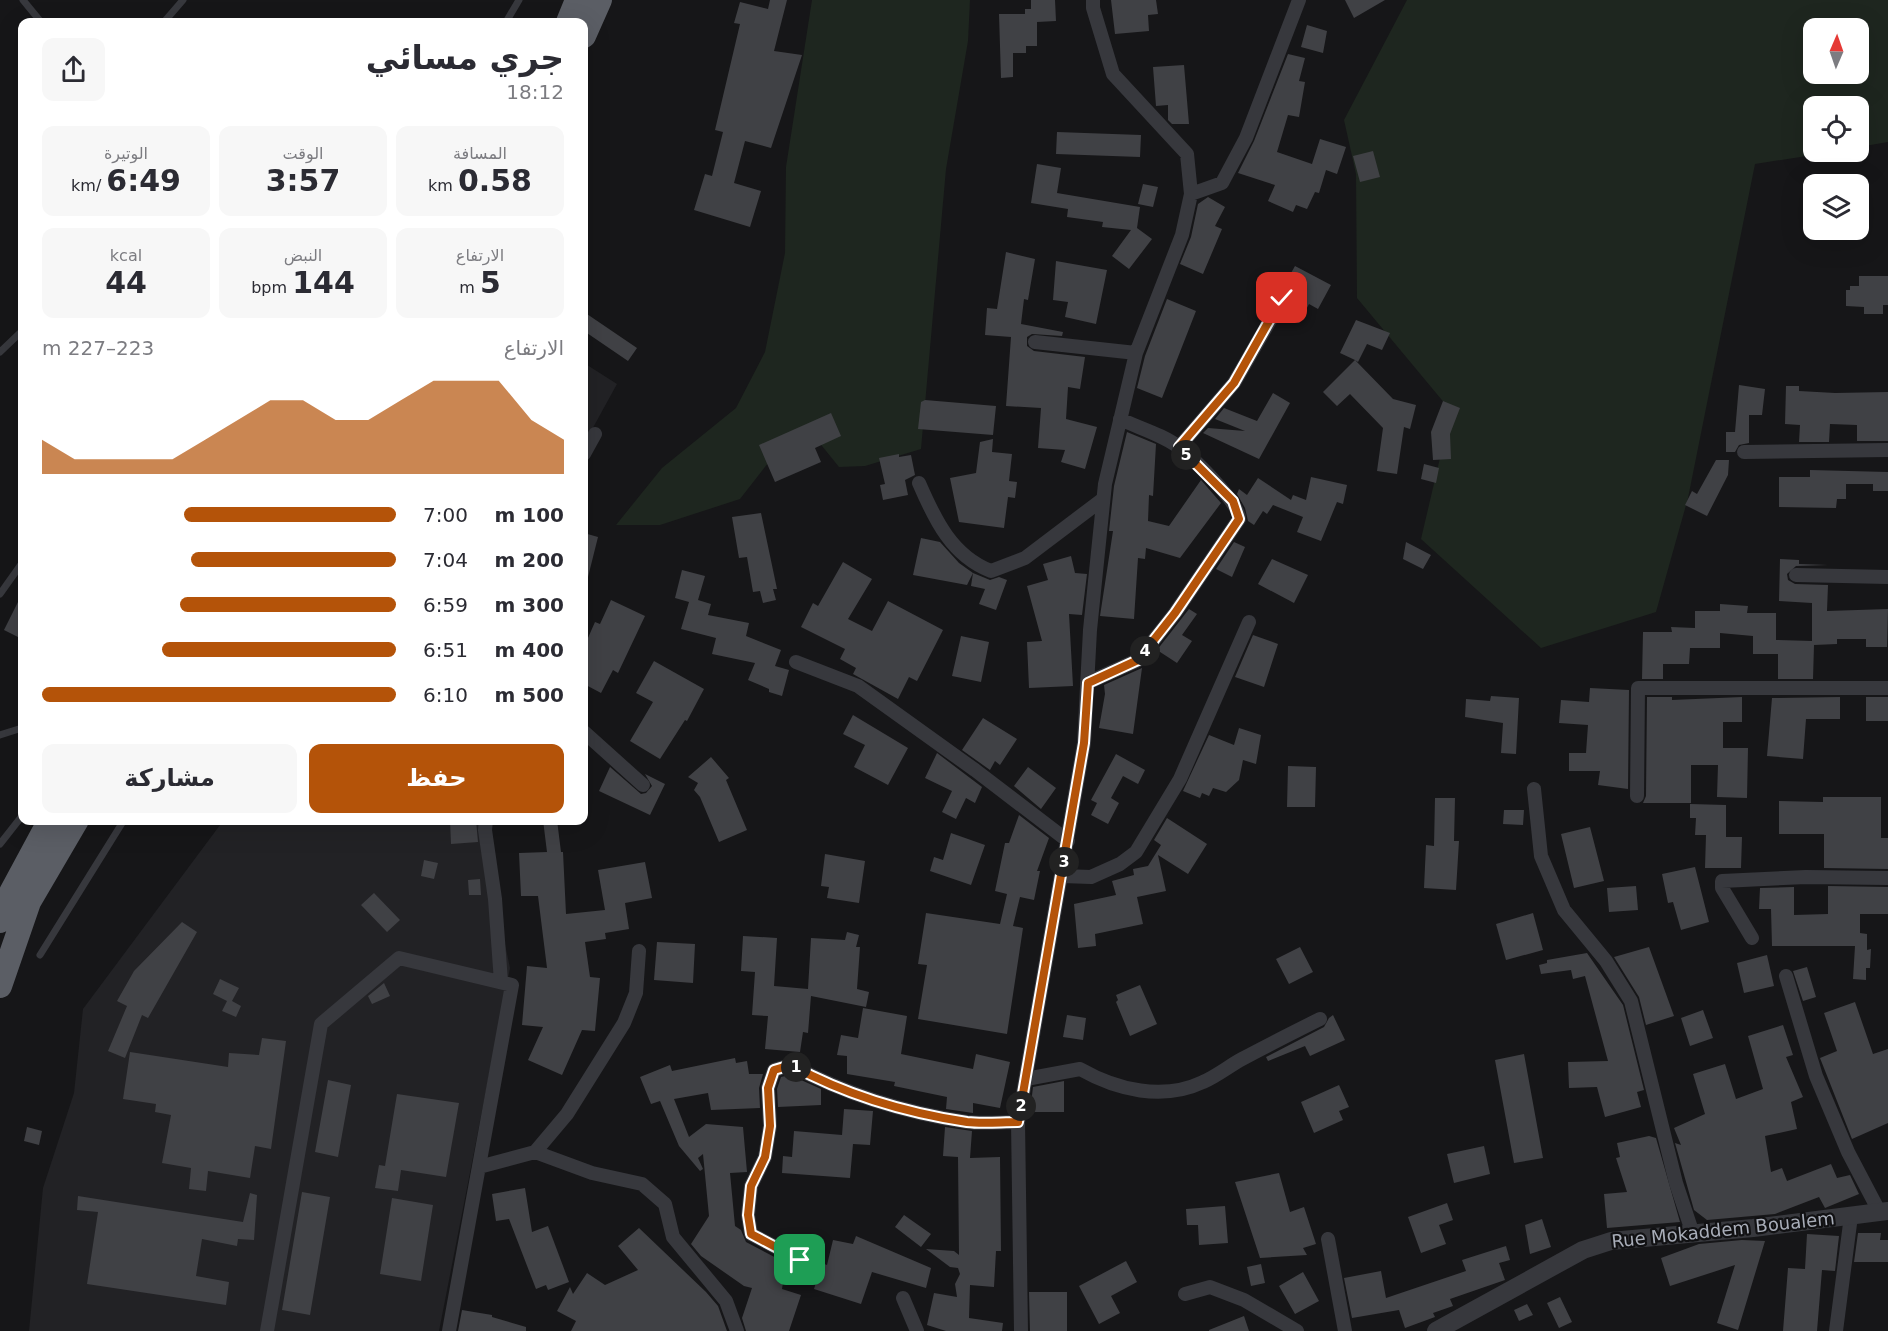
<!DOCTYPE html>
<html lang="ar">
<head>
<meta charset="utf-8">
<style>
	body { margin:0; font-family:"DejaVu Sans",Cairo,sans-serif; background:#f7f7f7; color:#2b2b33; direction:rtl; height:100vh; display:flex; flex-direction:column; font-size:22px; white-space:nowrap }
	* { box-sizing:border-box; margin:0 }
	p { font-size:20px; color:#7c7c81 }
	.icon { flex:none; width:33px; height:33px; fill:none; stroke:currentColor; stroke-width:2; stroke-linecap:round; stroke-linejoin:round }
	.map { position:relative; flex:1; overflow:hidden; direction:ltr }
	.sheet { position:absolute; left:18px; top:18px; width:570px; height:807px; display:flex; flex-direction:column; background:#fff; border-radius:12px; box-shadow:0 6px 24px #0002; direction:rtl }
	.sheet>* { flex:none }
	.needle { width:39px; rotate:2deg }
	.fabs { position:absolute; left:1803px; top:18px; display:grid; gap:12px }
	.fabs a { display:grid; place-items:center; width:66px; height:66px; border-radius:12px; background:#fff; box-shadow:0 6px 24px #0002; font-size:30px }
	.pin { position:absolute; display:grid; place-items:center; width:51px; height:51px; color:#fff; margin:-26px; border-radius:12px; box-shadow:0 3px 9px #0006 }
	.km { position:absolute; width:30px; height:30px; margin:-15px; border-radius:50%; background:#222; color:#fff; font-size:16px; line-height:30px; text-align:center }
	.round { display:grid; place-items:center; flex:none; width:63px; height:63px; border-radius:12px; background:#f7f7f7 }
	.overview { display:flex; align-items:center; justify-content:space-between; height:102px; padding:0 24px }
	h1 { font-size:33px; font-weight:700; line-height:45px }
	.stats { display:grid; grid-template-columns:repeat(3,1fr); gap:9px; height:102px; padding:6px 24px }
	.stats div { display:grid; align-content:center; border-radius:12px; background:#f7f7f7; text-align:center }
	.stats b { font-size:30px; font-weight:700 }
	.stats small { font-size:16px; font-weight:400 }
	.stats p { font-size:16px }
	.chart { height:168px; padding:12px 24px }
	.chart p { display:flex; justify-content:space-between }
	.chart svg { width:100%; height:108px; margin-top:6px; fill:#b45309; opacity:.7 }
	.button { display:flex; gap:12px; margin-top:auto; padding:12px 24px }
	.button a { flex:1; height:69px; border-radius:12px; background:#b45309; color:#fff; font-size:24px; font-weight:700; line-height:69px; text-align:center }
	.button a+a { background:#f7f7f7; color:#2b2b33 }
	ul { padding:0 24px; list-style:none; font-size:20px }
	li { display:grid; grid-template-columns:96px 72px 1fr; align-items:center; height:45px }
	li i { height:15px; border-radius:8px; background:#b45309 }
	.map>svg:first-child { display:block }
	.built { fill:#222225 }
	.green { fill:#1e261f; fill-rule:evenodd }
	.building { fill:#404145 }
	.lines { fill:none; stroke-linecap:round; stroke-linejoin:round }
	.service { stroke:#37383d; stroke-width:7 }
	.minor { stroke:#37383d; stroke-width:14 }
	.tertiary { stroke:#37383d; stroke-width:18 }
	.trunk { stroke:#5b5e65; stroke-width:24 }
	.route-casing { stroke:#fff; stroke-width:12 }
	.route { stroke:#b45309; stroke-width:8 }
	.labels { text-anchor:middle; stroke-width:4.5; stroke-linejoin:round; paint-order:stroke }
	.street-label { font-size:18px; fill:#a8adb8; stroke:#111113 }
</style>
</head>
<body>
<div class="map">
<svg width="1888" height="1331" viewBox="0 0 1888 1331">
	<rect width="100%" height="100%" fill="#161618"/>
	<path class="built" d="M584 363 617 384 584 444Z
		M223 821H479L510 968 439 1331H29L43 1188 74 1093 83 1009Z"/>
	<path class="green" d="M812 0H970L968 41 946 169 921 449 865 466 839 467 818 441 772 458 740 499 660 525H616L662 468 736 408 765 352 785 253 786 167Z
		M1407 0H1888V142L1859 147 1858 106H1814V152H1832L1755 164 1688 498 1656 612 1541 648 1421 539 1451 411 1357 298 1356 174 1344 120ZM1814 28H1858V74H1814Z"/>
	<path class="building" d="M770 0H787L774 51 802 55 771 148 745 141 734 183 761 191 750 227 694 210 705 174 712 176 723 132 715 130 740 24 734 23 740 2 768 9Z
		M1031 0H1055L1056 21 1037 22V46H1026V53H1013V77L1001 78 999 14H1025V9H1031Z
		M1111 0H1156L1158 14 1148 15 1149 31 1115 34Z
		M1345 0H1385L1354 18Z
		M1307 25 1327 31 1323 53 1301 47Z
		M1288 54 1305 58 1299 81 1305 82 1299 117 1288 115 1277 152 1312 164 1320 139 1346 147 1337 174 1326 170 1319 193 1315 192 1307 209 1296 205 1293 212 1268 201 1275 185 1238 173 1254 141Z
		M1184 65 1189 124H1172L1168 120V105L1156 106 1153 67Z
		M1057 132 1141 135 1140 157 1056 154Z
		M1373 151 1380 177 1360 182 1353 156Z
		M1037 164 1061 168 1057 193 1140 207 1137 228 1152 239 1129 269 1112 256 1131 230 1102 227 1103 222 1067 217 1068 209 1031 203Z
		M1143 184 1158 187 1153 207 1138 204Z
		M1208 197 1225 207 1215 226 1222 229 1203 274 1180 264 1191 237 1198 204Z
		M1006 252 1035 259 1028 300 1024 299 1021 324 1063 332 1062 336 1032 334 1027 337V346L1034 351 1085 357 1080 389 1068 387 1066 419 1097 427 1085 469 1061 462 1065 450 1038 448 1041 408 1006 406 1011 337 985 335 987 308 997 309Z
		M1056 261 1107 270 1096 324 1065 317 1068 302 1053 300Z
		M1295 266 1331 285 1318 309 1309 304 1299 323 1284 315 1292 297 1288 291 1282 289Z
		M1859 276H1888V305H1883V314H1864V307L1846 306V290H1850V286H1859Z
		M1167 299 1196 311 1162 398 1137 388 1145 356Z
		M584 312 637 348 628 361 584 331Z
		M1356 320 1390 333 1382 350 1367 344 1358 362 1355 360 1393 399 1416 405 1410 429 1404 427 1397 474 1377 471 1383 428 1350 394 1337 406 1323 392 1355 360 1340 353Z
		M1739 385 1765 389 1762 415H1749V443L1739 445 1735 452H1726V432H1735Z
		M1786 386H1799V391L1835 393 1888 392V441H1857V425L1830 424 1829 442H1799L1800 425 1785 424Z
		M1273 393 1290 403 1259 459 1203 433 1208 428 1245 431 1215 419 1224 408 1257 421Z
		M925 400 996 406 993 435 918 429 921 402Z
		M1443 401 1460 408 1450 434 1451 459 1433 460 1431 432Z
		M831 413 841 436 815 448 821 462 775 482 759 445Z
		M1127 432 1156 444 1153 496 1149 495 1148 521 1169 526 1201 480 1221 503 1180 558 1146 548 1145 559 1138 558 1134 619 1100 616 1113 531H1109L1114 486Z
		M993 439 992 452 1012 454 1009 481 1017 482 1015 498 1008 497 1004 528 959 522 950 478 976 473 980 442Z
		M899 454V457L911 455 915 475 905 480 908 495 883 500 880 485 885 484 879 458Z
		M1716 460H1729L1728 475 1707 516 1685 505 1692 491 1697 494Z
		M1424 464 1439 468 1436 483 1421 479Z
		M1810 470 1888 472V491H1873V484H1846V499H1837L1836 508 1779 507V477H1810Z
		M1311 477 1347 485 1343 504 1337 502 1321 541 1297 532 1303 517 1273 505 1267 514 1263 511 1254 525 1248 521 1245 508 1237 494 1239 489 1247 495 1258 478 1291 500 1293 495 1306 500Z
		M761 513 777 589H773L776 600 763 603 760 591 753 592 747 557 739 558 732 517Z
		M584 533 598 537 588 577 584 576Z
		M921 538 940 542 959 563 973 573 990 580 999 577 1007 580 996 610 979 604 985 589 971 586 973 573 967 585 913 575Z
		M1234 542 1245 547 1232 577 1216 569Z
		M1406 542 1431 555 1423 569 1403 559Z
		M1071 556 1075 573 1087 574 1082 615 1069 614 1073 686 1029 688 1027 642 1042 641 1027 586 1048 580 1043 564Z
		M1272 559 1308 575 1294 603 1258 584Z
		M1780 559 1799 560V564L1828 565 1796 566 1787 574 1788 580 1795 584 1828 585 1827 611 1888 609 1887 647H1866V639H1837V644L1814 645 1813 679H1778V654H1753V636L1720 633V648H1690L1689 664H1663V679H1642L1643 632H1672L1671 627 1695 628V611H1720V604L1748 606 1747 613H1776V640L1812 641V603L1779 601Z
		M843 562 872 579 848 619 872 631 888 601 943 630 917 681 909 677 898 699 853 674 856 668 840 659 845 649 801 627 813 603 818 606Z
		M682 570 705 576 698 600 711 604 708 615 749 623 746 636 781 650 775 666 789 670 782 696 769 692V689L748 680 755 663 712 654 716 638 681 629 689 602 675 598Z
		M22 594V639L4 630Z
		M611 600 645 616 618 673 613 670 601 693 584 684V647L595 622 600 624Z
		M1189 609 1197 614 1182 635 1192 641 1177 663 1157 650Z
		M1253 635 1278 644 1264 687 1235 677Z
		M961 636 989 642 981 682 952 676Z
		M654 661 704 689 687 721 685 720 660 759 630 741 653 702 636 693Z
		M1142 668 1133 734 1099 728 1105 694 1104 685Z
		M1590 688 1629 690 1628 789 1598 785 1600 771H1569V753H1586L1588 725 1559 723 1561 700 1589 702Z
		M1491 696 1519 698 1516 754 1501 753 1503 723 1465 717 1466 699 1490 701Z
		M1647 697H1672V700L1742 697V722H1723V748H1748L1747 798 1717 797 1718 765H1691V803H1643L1646 796Z
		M1840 697V719H1806L1803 759 1767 756 1772 698Z
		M1866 697H1888V721H1866Z
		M853 715 908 748 888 785 854 767 865 745 843 734Z
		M983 718 1017 739 1000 765 995 761 990 770 962 750Z
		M1239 728 1261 735 1256 764 1243 760 1239 780 1226 792 1213 788 1209 796 1202 793 1200 798 1183 791 1209 735 1234 745Z
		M937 753 982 787 975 803 966 798 956 819 942 812 952 791 925 778Z
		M1116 754 1145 770 1138 784 1123 776 1111 798 1119 803 1108 824 1091 815 1097 803 1091 800Z
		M711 757 729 778 726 780 747 830 719 842 700 797 694 790 698 783 688 777Z
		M1288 766 1316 767 1315 807H1287Z
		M610 767 641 794 646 793 652 786 645 774 665 784 650 815 599 791Z
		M1028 767 1056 788 1041 809 1014 786Z
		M1823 797H1881V838H1888V869L1824 868V834H1779V801L1823 802Z
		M1435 798H1455L1454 841H1459L1456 890 1424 888 1426 845 1434 846Z
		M1690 804 1726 805V837H1742L1741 868H1705L1706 835H1695L1696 818H1690Z
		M1504 810H1524L1523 825 1503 824Z
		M1019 815 1049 838 1037 871H1040L1034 900 1020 897 1013 926 1023 928 1007 1034 918 1019 927 965 918 964 926 913 1000 924 1007 894 995 891 1005 843H1009Z
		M1167 818 1207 844 1188 874 1158 855 1166 891 1137 897 1143 924 1095 934 1096 946 1078 948 1074 904 1116 895 1112 881 1134 875 1133 869 1148 866 1161 845 1154 840Z
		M450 820H476L478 842 451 844Z
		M543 820H557L561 852H563L566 914 605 910 598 870 645 862 652 898 625 903 629 929 605 933 606 939 585 942 590 977 600 978 595 1031 582 1030 562 1075 528 1060 543 1027 522 1025 527 966 547 968 538 896H521L519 853 547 852Z
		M1590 827 1604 881 1574 888 1561 834Z
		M951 833 985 845 971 885 930 871 934 857 943 860Z
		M825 854 865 861 859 903 827 898 829 887 821 886Z
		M424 860 438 863 434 879 421 876Z
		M1695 867 1709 922 1681 930 1673 902 1668 903 1662 874Z
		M480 879 481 895H469L468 880Z
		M1636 886 1638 910 1609 912 1607 888Z
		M1828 886 1888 887V914H1860V933L1867 934V950L1871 949 1870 968H1866V980L1853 979 1855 946H1772L1771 909H1759L1760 888 1794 887V915L1828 914Z
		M374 893 400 920 387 932 361 905Z
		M1533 913 1543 950 1506 960 1496 924Z
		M182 922 197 932 148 1018 142 1015 125 1058 108 1051 127 1006 117 1001 134 971Z
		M847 932 859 935 856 947H860L857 989 869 992 866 1007 811 996 808 1033 803 1032 800 1052 765 1049 768 1016 752 1015 755 972 741 971 743 936 777 938 774 986 808 989 811 938 845 940Z
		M657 942 695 944 693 983 654 980Z
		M1300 947 1313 972 1289 984 1276 959Z
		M1649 947 1674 1016 1646 1025 1639 997 1614 957Z
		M1587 953 1623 1005 1644 1090 1637 1092 1641 1107 1605 1117 1597 1087 1569 1088 1568 1062 1608 1061 1585 976 1573 979 1571 970 1541 974 1539 965 1547 963V960Z
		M1767 955 1774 986 1744 993 1737 963Z
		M1807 967 1816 997 1803 1001 1793 971Z
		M220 979 239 988 232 1001 241 1006 236 1017 222 1011 227 1001 213 994Z
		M384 983 390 996 372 1004 368 996Z
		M1140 985 1157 1024 1130 1036 1116 1002 1118 1000 1116 995Z
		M1855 1002 1873 1054 1888 1049V1123L1852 1139 1820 1058 1837 1051 1824 1013Z
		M863 1008 907 1016 901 1054 973 1069 976 1054 1010 1062 1000 1108 973 1103V1113L946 1109 947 1097 894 1086 895 1082 847 1074V1056L837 1055 841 1035 858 1038Z
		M1703 1010 1713 1038 1690 1046 1681 1018Z
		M1067 1015 1086 1018 1083 1040 1063 1037Z
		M1333 1015 1345 1040 1310 1056 1305 1046 1268 1061 1266 1057 1324 1027 1329 1018Z
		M1783 1025 1793 1055 1786 1057 1803 1097 1791 1102 1797 1129 1765 1136 1771 1172 1782 1168 1787 1181 1831 1164 1837 1178 1850 1175 1859 1194 1825 1208 1819 1197 1775 1214 1707 1220 1694 1210 1675 1143 1681 1145 1674 1128 1705 1114 1693 1074 1725 1064 1736 1099 1763 1089 1748 1036Z
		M262 1038 286 1041 271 1149 255 1146 250 1178 208 1171 206 1191 189 1189 191 1168 162 1163 171 1115 155 1112 156 1104 123 1099 130 1052 228 1067 229 1053 259 1055Z
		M1524 1054 1543 1158 1514 1163 1495 1060Z
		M735 1058 736 1063 747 1061 749 1074H763L759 1088 760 1108 711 1110 708 1093 674 1099 689 1137 706 1124 743 1127 747 1172 730 1173 735 1226 741 1230 746 1242 786 1263 782 1289 801 1295 789 1331H746L742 1318 752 1288 744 1286 701 1256 691 1244 709 1216 703 1154 698 1158 703 1169 700 1171 679 1146 660 1101 651 1104 640 1077 670 1065 672 1071Z
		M790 1075 821 1089V1105L778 1107 777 1089 781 1077Z
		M328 1080 351 1085 338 1157 315 1152Z
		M1064 1081V1112H1030L1033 1087Z
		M1339 1085 1349 1107 1339 1111 1343 1120 1314 1133 1301 1102Z
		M397 1094 459 1103 446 1177 401 1170 398 1191 375 1188 379 1165 385 1166Z
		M844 1109 873 1111 870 1145 853 1144 850 1178 782 1173 783 1156 792 1157 794 1131 842 1135Z
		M27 1127 42 1131 39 1145 24 1141Z
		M945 1127 972 1131 970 1158 1000 1157 1001 1251H996L994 1287 970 1285 969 1318 1003 1323 1002 1331H946L927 1325 934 1293 957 1297 955 1284 960 1274 958 1268 950 1267 926 1249 954 1251 959 1255 958 1157 943 1156Z
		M1649 1136 1656 1138 1680 1222 1607 1228 1604 1194 1627 1192 1616 1158 1620 1157 1617 1143Z
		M1484 1146 1490 1174 1454 1183 1447 1154Z
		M1279 1173 1290 1212 1304 1207 1316 1244 1303 1248 1307 1255 1260 1258 1235 1182Z
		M525 1188 532 1232 548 1226 569 1282 548 1290 546 1285 536 1289 509 1219 496 1221 492 1194Z
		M302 1192 330 1197 310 1315 282 1310Z
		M250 1193 257 1195 254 1240 238 1239 237 1246 202 1239 196 1276 229 1282 226 1305 87 1284 98 1212 77 1210 78 1196 243 1222Z
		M392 1198 433 1205 421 1281 380 1274Z
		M1447 1203 1453 1220 1439 1225 1446 1244 1421 1253 1408 1217Z
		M1225 1206 1228 1243 1199 1245 1198 1225H1187L1186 1209Z
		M904 1215 931 1234 921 1247 895 1227Z
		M1542 1219 1551 1247 1530 1254 1525 1225Z
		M639 1228 706 1292 718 1306 727 1331H571L576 1321 557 1311 570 1287 573 1294 587 1273 605 1285 638 1270 618 1246Z
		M1858 1233H1881L1880 1240H1888V1262H1854Z
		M1807 1234 1839 1236 1835 1271 1822 1270 1817 1331H1783L1788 1268 1805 1269Z
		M856 1236 931 1268 926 1288 872 1272 861 1304 814 1289 822 1263 827 1265 833 1240 853 1244Z
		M1742 1240 1765 1241 1738 1330 1717 1323 1735 1265 1670 1286 1661 1258 1699 1244Z
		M1506 1246 1510 1260 1499 1263 1505 1280 1450 1299 1453 1306 1433 1313 1435 1317 1405 1328 1399 1310 1352 1318 1344 1278 1381 1271 1386 1298 1466 1271 1462 1260Z
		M1126 1261 1137 1282 1111 1296 1120 1313 1099 1324 1079 1286Z
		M1261 1264 1265 1283 1251 1286 1247 1267Z
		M1303 1272 1319 1301 1295 1314 1279 1286Z
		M1029 1292H1067V1331H1030Z
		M1560 1297 1572 1322 1559 1328 1547 1303Z
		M1527 1304 1533 1315 1519 1321 1514 1310Z
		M462 1310 492 1315V1317L526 1327V1331H458Z
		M1244 1316 1249 1331H1209V1330Z"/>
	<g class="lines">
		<path class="service" d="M23 0 41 22
			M164 22 183 0
			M506 22 519 0
			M0 352 22 331
			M0 594 22 563
			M0 735 22 728
			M0 844 22 816
			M40 955 124 820"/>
		<path class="minor" d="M1191 194 1222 183 1246 138 1299 0
			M1035 342 1136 353
			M1179 447 1234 383 1283 298
			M1744 452 1888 450
			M584 454 595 434
			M919 483C935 520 952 556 991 571L1025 558 1103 499
			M1796 575 1888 577
			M796 662 858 686 975 770 1068 841
			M1087 683 1138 660 1175 613 1239 519C1240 503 1194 459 1180 448 1164 435 1139 428 1120 419
			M584 732 643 785
			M1534 789 1541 856 1564 910 1606 961 1631 1001 1676 1183 1693 1234
			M1637 796 1638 688H1888
			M486 820 485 830 495 899 501 982
			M1062 876 1091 877 1120 864 1136 852 1180 779 1249 622
			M1752 938 1722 888V881L1806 877 1888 878
			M1786 976 1816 1076 1848 1152 1880 1213
			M1026 1079 1080 1069C1117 1090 1163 1101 1203 1082 1217 1076 1229 1066 1242 1059 1268 1045 1294 1032 1320 1019
			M535 1152 567 1114 624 1023 636 993 639 951
			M479 1167 535 1152 592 1173 642 1184 665 1204 673 1237 726 1301 737 1331
			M1328 1239 1345 1331
			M800 1260 751 1234 748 1215 751 1186 765 1157 770 1126 768 1088 774 1070 791 1065C845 1094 907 1113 967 1122 983 1124 1001 1122 1018 1122
			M1185 1294 1210 1287 1244 1300 1297 1331
			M903 1298 917 1331
			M267 1331 321 1024 399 958 512 985 449 1331
			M1021 1331 1018 1122 1084 743 1090 630 1105 484 1136 353 1182 235 1191 194 1187 154 1113 74 1093 8V0
			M1836 1331 1851 1216"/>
		<path class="tertiary" d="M1436 1331 1583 1250 1611 1241 1753 1228 1888 1211"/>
		<path class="trunk" d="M568 22 577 0
			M584 36 600 0
			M0 921 8 898 50 820
			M0 986 29 902 77 820"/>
	</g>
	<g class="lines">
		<g class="route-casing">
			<path id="route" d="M800 1260 751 1234 748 1215 751 1186 765 1157 770 1126 768 1088 774 1070 791 1065C844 1094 907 1113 967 1122 983 1124 1001 1122 1018 1122L1084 743 1088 683 1138 660 1175 613 1239 519 1233 501 1179 447 1234 383 1282 298"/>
		</g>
		<use href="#route" class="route"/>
	</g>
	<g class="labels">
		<g class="street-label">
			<text transform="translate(1723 1230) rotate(-6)" y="6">Rue Mokaddem Boualem</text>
		</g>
	</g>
</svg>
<div class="fabs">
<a><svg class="needle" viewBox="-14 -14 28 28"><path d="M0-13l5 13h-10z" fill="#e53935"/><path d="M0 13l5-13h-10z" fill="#7c7c81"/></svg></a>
<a><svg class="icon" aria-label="locate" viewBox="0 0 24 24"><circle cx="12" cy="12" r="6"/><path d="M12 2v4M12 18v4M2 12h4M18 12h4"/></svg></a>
<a><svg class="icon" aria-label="layers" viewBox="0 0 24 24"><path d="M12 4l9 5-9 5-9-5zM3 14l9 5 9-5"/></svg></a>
</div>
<div class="pin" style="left:800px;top:1260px;background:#1e9e55"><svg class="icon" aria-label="arrive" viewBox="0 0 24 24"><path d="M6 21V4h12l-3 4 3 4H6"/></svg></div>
<div class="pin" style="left:1282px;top:298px;background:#d93025"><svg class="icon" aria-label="check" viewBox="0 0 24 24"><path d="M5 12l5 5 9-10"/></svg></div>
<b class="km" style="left:796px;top:1067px">1</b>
<b class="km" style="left:1021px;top:1106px">2</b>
<b class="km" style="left:1064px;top:862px">3</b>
<b class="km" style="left:1145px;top:651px">4</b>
<b class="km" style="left:1186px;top:455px">5</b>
<section class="sheet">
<div class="overview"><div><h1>جري مسائي</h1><p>18:12</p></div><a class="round"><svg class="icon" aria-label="share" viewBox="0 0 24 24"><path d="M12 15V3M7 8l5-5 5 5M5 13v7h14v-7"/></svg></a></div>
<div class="stats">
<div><p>المسافة</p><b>0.58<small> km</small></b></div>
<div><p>الوقت</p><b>3:57</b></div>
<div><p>الوتيرة</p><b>6:49<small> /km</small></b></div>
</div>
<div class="stats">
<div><p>الارتفاع</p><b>5<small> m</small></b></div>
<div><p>النبض</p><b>144<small> bpm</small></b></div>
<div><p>kcal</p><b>44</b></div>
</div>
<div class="chart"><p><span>الارتفاع</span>223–227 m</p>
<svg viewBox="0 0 160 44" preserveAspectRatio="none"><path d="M0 44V30L10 38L20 38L30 38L40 38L50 30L60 22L70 14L80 14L90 22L100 22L110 14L120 6L130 6L140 6L150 22L160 30V44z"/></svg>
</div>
<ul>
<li><b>100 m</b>7:00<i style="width:60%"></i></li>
<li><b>200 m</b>7:04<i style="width:58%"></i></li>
<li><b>300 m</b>6:59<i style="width:61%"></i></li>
<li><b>400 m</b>6:51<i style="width:66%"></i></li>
<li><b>500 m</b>6:10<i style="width:100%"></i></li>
</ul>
<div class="button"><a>حفظ</a><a>مشاركة</a></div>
</section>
</div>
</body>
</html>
